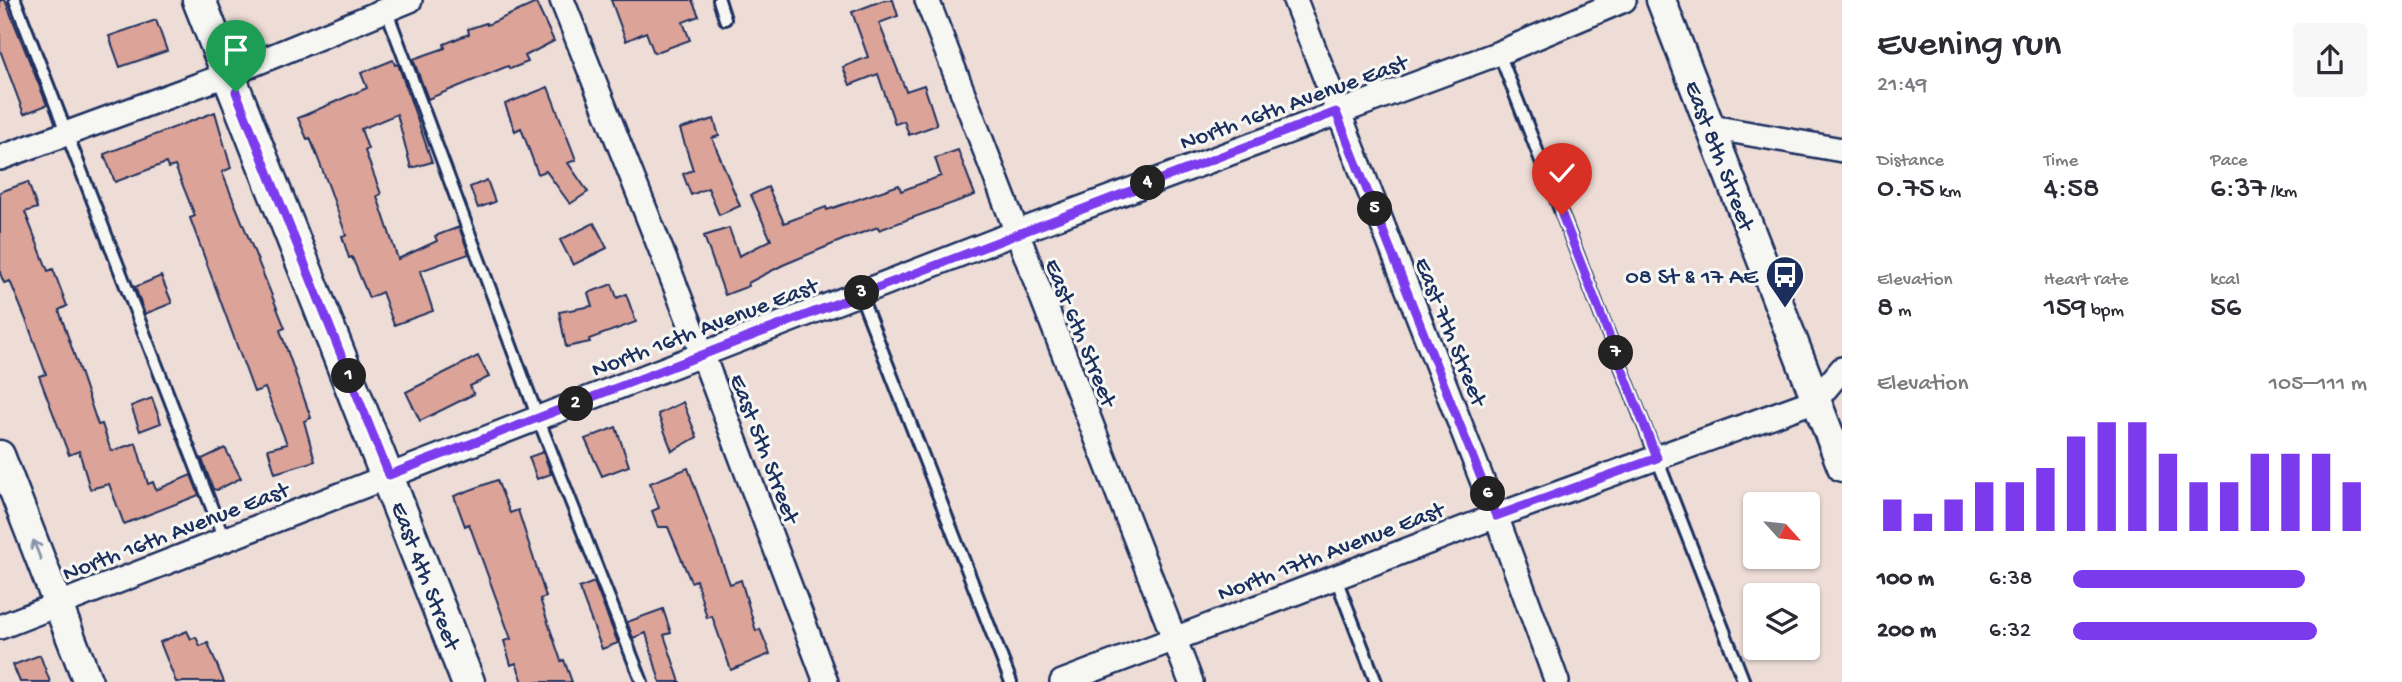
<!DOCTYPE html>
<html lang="en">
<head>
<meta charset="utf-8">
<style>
	body { margin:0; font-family:"Gochi Hand",sans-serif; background:#f7f7f7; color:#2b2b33; height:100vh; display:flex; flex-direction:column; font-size:26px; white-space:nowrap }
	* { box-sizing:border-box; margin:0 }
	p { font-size:23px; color:#7c7c81 }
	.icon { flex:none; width:38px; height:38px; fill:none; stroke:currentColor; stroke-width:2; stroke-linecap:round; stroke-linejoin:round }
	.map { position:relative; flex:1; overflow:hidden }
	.panel { display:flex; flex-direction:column; background:#fff; width:560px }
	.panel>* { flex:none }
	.needle { width:46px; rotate:117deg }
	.buttons { position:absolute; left:1743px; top:492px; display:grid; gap:14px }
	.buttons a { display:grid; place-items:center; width:77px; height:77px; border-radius:7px; background:#fff; box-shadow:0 2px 5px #0004; font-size:35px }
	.pin { position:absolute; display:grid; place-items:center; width:60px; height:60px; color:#fff; margin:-72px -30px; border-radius:50% 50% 50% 0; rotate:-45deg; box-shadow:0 0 7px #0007 }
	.pin .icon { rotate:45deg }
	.km { position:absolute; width:35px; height:35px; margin:-18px; border-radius:50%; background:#222; color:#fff; font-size:19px; line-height:35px; text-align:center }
	.round { display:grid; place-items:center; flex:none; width:74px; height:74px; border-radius:7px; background:#f7f7f7 }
	.headline { display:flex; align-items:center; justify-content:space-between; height:119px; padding:0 35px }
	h1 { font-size:38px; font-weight:600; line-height:52px }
	.figures { display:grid; grid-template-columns:repeat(3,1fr); gap:10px; height:119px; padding:7px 35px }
	.figures div { display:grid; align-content:center }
	.figures b { font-size:30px; font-weight:600 }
	.figures small { font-size:19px; font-weight:400 }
	.figures p { font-size:19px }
	.chart { height:196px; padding:14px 35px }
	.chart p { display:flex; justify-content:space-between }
	.chart svg { width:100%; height:126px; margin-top:7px; stroke:#7c3aed; stroke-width:6 }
	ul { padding:0 35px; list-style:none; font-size:23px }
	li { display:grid; grid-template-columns:112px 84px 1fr; align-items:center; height:52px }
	li i { height:18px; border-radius:9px; background:#7c3aed }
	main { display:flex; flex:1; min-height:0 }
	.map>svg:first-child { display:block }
	.building { fill:#dca398; stroke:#1b2f5e; stroke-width:2 }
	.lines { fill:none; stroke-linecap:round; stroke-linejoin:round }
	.service-casing { stroke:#1b2f5e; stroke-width:16 }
	.minor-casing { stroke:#1b2f5e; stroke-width:28 }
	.tertiary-casing { stroke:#1b2f5e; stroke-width:33 }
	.secondary-casing { stroke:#1b2f5e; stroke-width:37 }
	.service { stroke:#f6f6f2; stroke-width:10 }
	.minor { stroke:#f6f6f2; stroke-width:23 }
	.tertiary { stroke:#f6f6f2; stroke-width:28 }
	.secondary { stroke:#f6f6f2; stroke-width:32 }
	.oneway { stroke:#8892a8 }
	.route-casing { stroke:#fff; stroke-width:14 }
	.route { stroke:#7c3aed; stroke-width:9 }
	.labels { text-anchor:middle; stroke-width:6; stroke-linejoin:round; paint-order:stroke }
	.street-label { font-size:24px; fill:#1b2f5e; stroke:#f6f6f2 }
	.poi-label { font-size:24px; fill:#1b2f5e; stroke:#f6f6f2; text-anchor:end }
</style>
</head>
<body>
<main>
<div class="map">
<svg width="1842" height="682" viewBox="0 0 1842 682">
	<rect width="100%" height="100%" fill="#eeddd7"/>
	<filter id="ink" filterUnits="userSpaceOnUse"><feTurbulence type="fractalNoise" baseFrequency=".0143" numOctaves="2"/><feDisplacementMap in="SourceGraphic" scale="14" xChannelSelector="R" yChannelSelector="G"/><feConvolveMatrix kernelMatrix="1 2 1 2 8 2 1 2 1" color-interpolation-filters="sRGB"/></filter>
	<g filter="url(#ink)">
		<path class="building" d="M0 0H5L47 105 24 114 0 50Z
			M611 0H692L699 16 683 22 690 40 654 53 646 32 626 41Z
			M884 0H893L898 16 879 23 906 91 924 85 937 125 909 135 904 121 895 124 878 74 850 85 843 67 868 57 852 12Z
			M536 3 554 41 525 56 528 62 510 69 508 66 428 99 413 59 445 48 444 44 469 34 468 29 486 23 487 25Z
			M156 20 167 51 120 67 109 36Z
			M393 60 395 65 398 64 432 162 411 168 397 114 361 129 368 149 365 151 381 194 377 196 398 259 437 241 435 236 459 227 469 254 420 271 433 311 394 325 382 292 369 298 352 257 349 258 342 236 346 235 329 187 310 138 307 139 298 118 367 88 361 73Z
			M548 87 576 160 568 163 588 192 570 204 546 171 538 174 521 128 515 131 505 104Z
			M215 112 231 168 222 172 285 328 280 330 311 418 304 421 315 461 275 473 268 449 287 444 265 388 254 392 190 218 195 216 175 166 168 168 166 163 115 182 104 154Z
			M714 119 719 136 712 138 740 206 719 215 708 188 691 195 683 174 693 170 680 129Z
			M958 150 975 195 879 230 878 227 845 239 783 265 748 283 749 286 725 295 704 236 729 228 739 256 771 240 751 195 768 187 784 223 826 207 827 210 899 185 901 191 941 176 935 158Z
			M487 180 495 202 478 208 470 187Z
			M28 182 37 208 25 212 48 271 53 269 67 306 59 310 98 425 102 424 111 451 136 443 148 484 153 482 156 490 191 475 199 495 124 524 109 484 90 489 79 451 69 455 39 376 46 374 27 322 10 281 4 283 0 273V192Z
			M594 223 607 248 573 265 560 240Z
			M161 276 172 303 145 314 135 287Z
			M612 284 617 298 626 294 636 322 589 339 590 342 566 347 559 312 592 306 588 293Z
			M478 356 489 377 470 386 474 394 420 421 406 392Z
			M152 398 161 423 140 431 131 406Z
			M683 402 697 437 672 451 658 414Z
			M616 427 629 466 602 476 585 439Z
			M225 448 241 478 217 490 213 489 202 459Z
			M543 452 551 474 537 479 529 457Z
			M688 468 730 584 741 580 756 631 760 629 770 654 731 670 712 616 707 618 696 580 691 582 668 527H658L652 511 659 508 650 483Z
			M497 480 510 513 518 510 546 597 540 599 561 661 564 660 572 682H523L516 663 511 665 504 641 511 639 469 524 465 526 454 496Z
			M594 582 618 643 602 649 579 588Z
			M663 609 671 633 664 635 680 682H660L646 633 633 638 627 622Z
			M187 631 191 639 196 637 200 646 208 643 224 682H176L160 642Z
			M40 655 50 682H20L13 665Z"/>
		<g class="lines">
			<g class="service-casing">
				<path id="service" d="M15 0 224 539
					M719 0 725 19
					M386 9 538 418 642 682
					M1499 53 1744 682
					M860 294 1011 682
					M1335 576 1376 682"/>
			</g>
			<g class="minor-casing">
				<path id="minor" d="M562 0 703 356 826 682
					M927 0 1191 682
					M1295 0 1496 516 1557 682
					M1711 127 1842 150
					M0 158 229 74 410 0
					M0 627 1015 233 1499 53 1624 0
					M1062 682 1496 516 1816 400 1842 369"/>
			</g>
			<g class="tertiary-casing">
				<path id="tertiary" d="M1661 0 1842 467
					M0 455 88 682"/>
			</g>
			<g class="secondary-casing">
				<path id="secondary" d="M199 0 468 682"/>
			</g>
			<use href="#service" class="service"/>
			<use href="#minor" class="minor"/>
			<use href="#tertiary" class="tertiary"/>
			<use href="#secondary" class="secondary"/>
		</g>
		<defs><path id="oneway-shaft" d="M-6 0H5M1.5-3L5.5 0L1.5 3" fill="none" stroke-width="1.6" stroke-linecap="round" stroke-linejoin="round" transform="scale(1.75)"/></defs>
		<use class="oneway" href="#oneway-shaft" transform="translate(37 550) rotate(-111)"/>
	</g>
	<g class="lines" filter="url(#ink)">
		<g class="route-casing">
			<path id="route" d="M236 92 389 475 1336 112 1496 516 1657 458 1562 215"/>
		</g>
		<use href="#route" class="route"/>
	</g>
	<defs>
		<g id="bus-pin" transform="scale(2.0125)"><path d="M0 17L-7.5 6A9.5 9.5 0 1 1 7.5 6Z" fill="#1b2f5e" stroke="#f6f6f2"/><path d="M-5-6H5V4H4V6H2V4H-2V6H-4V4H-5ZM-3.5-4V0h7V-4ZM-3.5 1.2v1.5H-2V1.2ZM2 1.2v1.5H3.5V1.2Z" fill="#fff"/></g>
	</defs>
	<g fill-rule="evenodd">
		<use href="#bus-pin" x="1785" y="275"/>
	</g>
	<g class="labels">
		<g class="street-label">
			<text transform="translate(1293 101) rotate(-20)" y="8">North 16th Avenue East</text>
			<text transform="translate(1721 155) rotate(69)" y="8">East 8th Street</text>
			<text transform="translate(704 326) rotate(-21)" y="8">North 16th Avenue East</text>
			<text transform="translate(1452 331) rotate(68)" y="8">East 7th Street</text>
			<text transform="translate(1082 332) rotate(68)" y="8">East 6th Street</text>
			<text transform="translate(766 448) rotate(69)" y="8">East 5th Street</text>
			<text transform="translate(175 530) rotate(-21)" y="8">North 16th Avenue East</text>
			<text transform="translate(1330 550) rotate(-21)" y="8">North 17th Avenue East</text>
			<text transform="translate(427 575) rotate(69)" y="8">East 4th Street</text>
		</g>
		<g class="poi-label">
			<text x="1758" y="283">08 St &amp; 17 AE</text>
		</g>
	</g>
</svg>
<div class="buttons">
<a><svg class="needle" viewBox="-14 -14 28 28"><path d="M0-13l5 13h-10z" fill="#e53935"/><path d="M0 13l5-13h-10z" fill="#7c7c81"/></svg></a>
<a><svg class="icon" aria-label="layers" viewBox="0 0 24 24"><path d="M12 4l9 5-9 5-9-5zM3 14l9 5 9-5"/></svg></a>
</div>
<div class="pin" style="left:236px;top:92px;background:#1e9e55"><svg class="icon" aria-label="arrive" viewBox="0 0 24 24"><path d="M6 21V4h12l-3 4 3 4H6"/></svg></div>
<div class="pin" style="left:1562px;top:215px;background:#d93025"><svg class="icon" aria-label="check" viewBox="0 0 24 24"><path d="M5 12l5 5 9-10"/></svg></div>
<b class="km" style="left:349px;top:376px">1</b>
<b class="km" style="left:576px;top:404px">2</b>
<b class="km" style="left:862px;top:293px">3</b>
<b class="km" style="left:1148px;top:183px">4</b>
<b class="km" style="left:1375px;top:209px">5</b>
<b class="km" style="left:1488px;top:494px">6</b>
<b class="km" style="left:1616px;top:353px">7</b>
</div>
<section class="panel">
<div class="headline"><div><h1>Evening run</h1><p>21:49</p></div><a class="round"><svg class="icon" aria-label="share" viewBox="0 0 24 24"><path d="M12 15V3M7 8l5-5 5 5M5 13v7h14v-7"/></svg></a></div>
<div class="figures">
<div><p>Distance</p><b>0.75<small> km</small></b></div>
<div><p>Time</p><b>4:58</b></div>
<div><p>Pace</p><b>6:37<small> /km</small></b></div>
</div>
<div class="figures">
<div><p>Elevation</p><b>8<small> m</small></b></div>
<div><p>Heart rate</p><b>159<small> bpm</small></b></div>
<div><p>kcal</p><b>56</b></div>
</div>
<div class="chart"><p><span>Elevation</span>105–111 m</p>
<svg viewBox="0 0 160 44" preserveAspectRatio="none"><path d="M5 44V33M15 44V38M25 44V33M35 44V27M45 44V27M55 44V22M65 44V11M75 44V6M85 44V6M95 44V17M105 44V27M115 44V27M125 44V17M135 44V17M145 44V17M155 44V27"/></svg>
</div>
<ul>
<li><b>100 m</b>6:38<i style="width:79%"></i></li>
<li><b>200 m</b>6:32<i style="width:83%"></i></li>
</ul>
</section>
</main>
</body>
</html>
